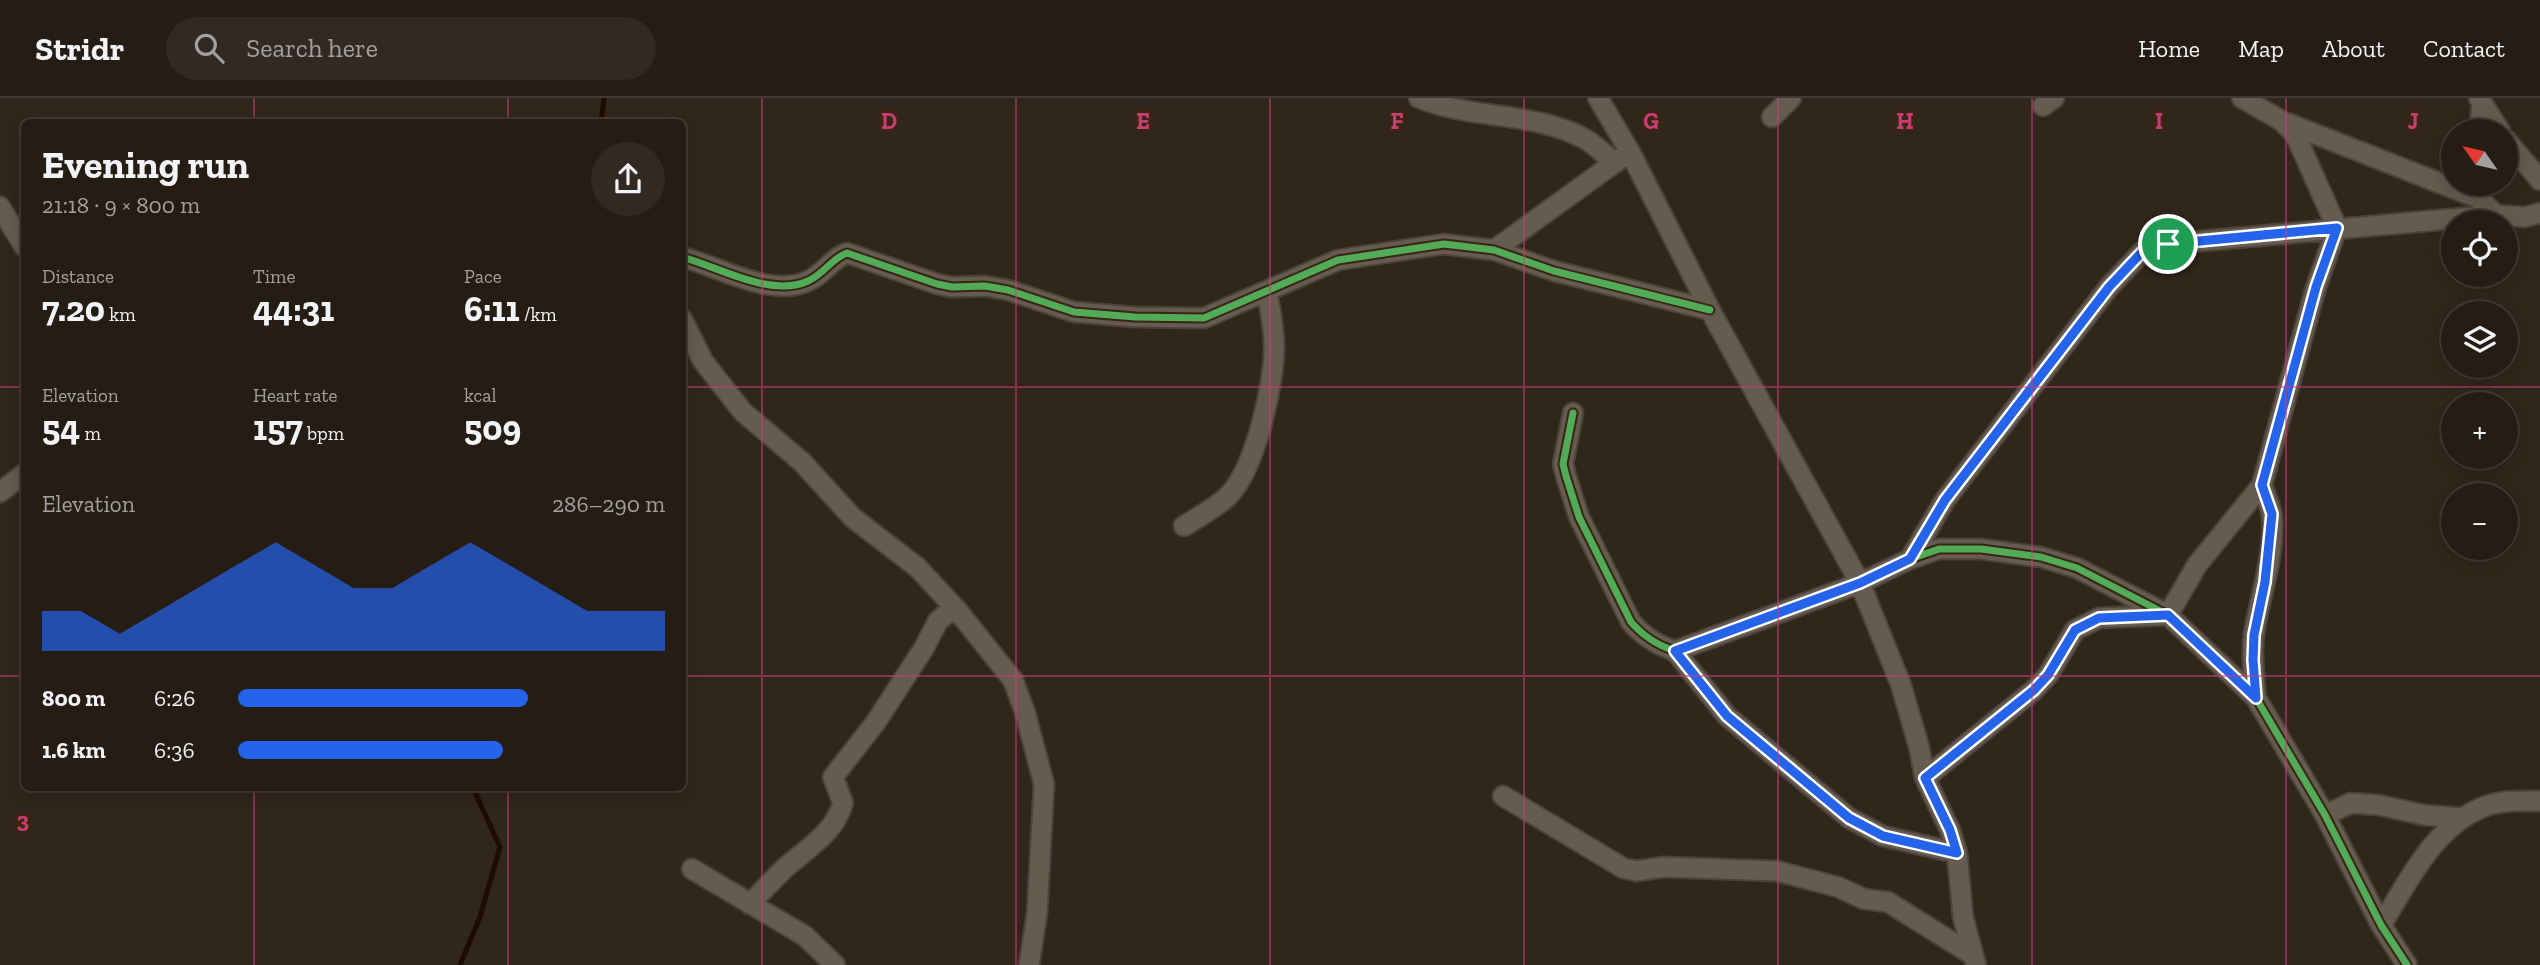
<!DOCTYPE html>
<html lang="en">
<head>
<meta charset="utf-8">
<style>
	body { margin:0; font-family:"Zilla Slab",serif; background:#312922; color:#f1f3f6; height:100vh; display:flex; flex-direction:column; font-size:26px; white-space:nowrap }
	* { box-sizing:border-box; margin:0 }
	p { font-size:23px; color:#a3a1a0 }
	.icon { flex:none; width:38px; height:38px; fill:none; stroke:currentColor; stroke-width:2; stroke-linecap:round; stroke-linejoin:round }
	.map { position:relative; flex:1; overflow:hidden }
	.panel { position:absolute; left:21px; top:21px; width:665px; height:672px; display:flex; flex-direction:column; background:#251c14; border-radius:10px; box-shadow:0 4px 18px #0003,0 0 0 2px #423a34 }
	.panel>* { flex:none }
	.needle { width:46px; rotate:304deg }
	.fabs { position:absolute; left:2441px; top:21px; display:grid; gap:14px }
	.fabs a { display:grid; place-items:center; width:77px; height:77px; border-radius:50%; background:#251c14; box-shadow:0 4px 18px #0003,0 0 0 2px #423a34; font-size:35px }
	.pin { position:absolute; display:grid; place-items:center; width:60px; height:60px; color:#fff; margin:-30px; border:4px solid #fff; border-radius:50%; box-shadow:0 2px 7px #0007 }
	.round { display:grid; place-items:center; flex:none; width:74px; height:74px; border-radius:37px; background:#312922 }
	.overview { display:flex; align-items:center; justify-content:space-between; height:119px; padding:0 21px }
	h1 { font-size:38px; font-weight:800; line-height:52px }
	.stats { display:grid; grid-template-columns:repeat(3,1fr); gap:10px; height:119px; padding:7px 21px }
	.stats div { display:grid; align-content:center }
	.stats b { font-size:35px; font-weight:800 }
	.stats small { font-size:19px; font-weight:400 }
	.stats p { font-size:19px }
	.chart { height:196px; padding:14px 21px }
	.chart p { display:flex; justify-content:space-between }
	.chart svg { width:100%; height:126px; margin-top:7px; fill:#2563eb; opacity:.7 }
	ul { padding:0 21px; list-style:none; font-size:23px }
	li { display:grid; grid-template-columns:112px 84px 1fr; align-items:center; height:52px }
	li i { height:18px; border-radius:9px; background:#2563eb }
	header { display:flex; align-items:center; gap:42px; box-sizing:border-box; height:98px; padding:0 35px; background:#251c14; border-bottom:2px solid #423a34 }
	header strong { font-size:33px }
	nav { display:flex; gap:38px; margin-inline-start:auto; font-size:24px }
	.search { width:490px; height:63px; background:#312922; display:flex; align-items:center; gap:18px; box-sizing:border-box; padding:0 24px; border-radius:38px; color:#a3a1a0; font-size:26px }
	.map>svg:first-child { display:block }
	.lines { fill:none; stroke-linecap:round; stroke-linejoin:round }
	.stream { stroke:#1e0c02; stroke-width:5 }
	.minor-casing { stroke:#4c4239; stroke-width:23 }
	.minor { stroke:#665b50; stroke-width:19 }
	.cycleway-casing { stroke:#392513; stroke-width:11 }
	.cycleway { stroke:#51ab58; stroke-width:7 }
	.route-casing { stroke:#fff; stroke-width:14 }
	.route { stroke:#2563eb; stroke-width:9 }
	.grid { fill:none; stroke:#c93e72; stroke-width:2; stroke-opacity:0.55 }
	.grid-label { font-size:23px; text-anchor:middle; font-weight:bold; fill:#c93e72; stroke:#392513; stroke-width:7; stroke-linejoin:round; paint-order:stroke }
</style>
</head>
<body>
<header>
<strong>Stridr</strong>
<div class="search"><svg class="icon" aria-label="search" viewBox="0 0 24 24"><circle cx="10" cy="10" r="6"/><path d="M15 15l6 6"/></svg>Search here</div>
<nav><a>Home</a><a>Map</a><a>About</a><a>Contact</a></nav>
</header>
<div class="map">
<svg width="2540" height="867" viewBox="0 0 2540 867">
	<rect width="100%" height="100%" fill="#31261b"/>
	<g class="lines">
		<path class="stream" d="M601 24 604 0
			M460 867 480 819 500 749 473 690"/>
		<g class="minor-casing">
			<path id="minor" d="M1419 0C1472 22 1534 13 1585 41 1596 47 1605 57 1615 65
				M1598 0 1630 54 1710 212 1860 485 1901 587 1919 649 1925 680 1950 732 1957 755 1963 819 1976 867
				M2479 0 2500 33
				M2043 8 2054 0
				M1772 19 1791 0
				M2287 25 2478 100 2496 117
				M2479 33 2482 5
				M2506 42 2540 82
				M0 109 24 148
				M1494 152 1624 58
				M682 159C719 169 771 200 808 183 824 176 832 160 847 155L937 186 952 189 985 188 1008 192 1074 214 1135 219 1204 220 1338 162 1444 146 1494 152 1554 173 1710 212
				M682 221 703 263 743 314 802 364 853 420 917 469 957 512 1013 582 1025 614 1044 686 1037 816 1029 867
				M1573 315 1563 366 1566 378 1579 419 1631 524C1644 539 1657 547 1675 553L1860 485 1910 461 1939 451H1981L2041 459 2077 470 2168 517 2256 600 2325 717 2381 827 2407 867
				M0 394 24 376
				M1184 428C1198 419 1216 410 1228 398 1255 372 1275 284 1274 247 1274 229 1270 211 1267 194
				M1910 461 1945 402 2109 189 2143 153 2168 146 2496 117 2525 119 2540 115
				M1675 553 1727 618 1849 720 1883 738 1957 755
				M2256 600C2254 579 2251 557 2254 536 2260 497 2275 458 2272 418 2271 408 2265 397 2262 387
				M1925 680 2034 592 2048 577 2075 532 2099 520 2168 517 2197 467 2262 387 2316 189 2337 130 2295 36 2282 23 2242 0
				M1503 698 1623 770 1636 773 1664 769 1777 773 1838 789 1864 801 1888 804 1971 856
				M2325 717 2351 705 2379 707 2424 717 2462 720
				M692 771 805 838 835 867
				M750 806C762 794 773 781 785 770 807 750 834 736 843 705L833 679 876 624 924 550 938 523 945 517 957 512
				M2381 827C2409 783 2434 727 2486 708 2502 702 2523 703 2540 703"/>
		</g>
		<use href="#minor" class="minor"/>
		<g class="cycleway-casing">
			<path id="cycleway" d="M682 159C719 169 771 200 808 183 824 176 832 160 847 155L937 186 952 189 985 188 1008 192 1074 214 1135 219 1204 220 1338 162 1444 146 1494 152 1554 173 1710 212
				M1573 315 1563 366 1566 378 1579 419 1631 524C1644 539 1657 547 1675 553L1860 485 1910 461 1939 451H1981L2041 459 2077 470 2168 517 2256 600 2325 717 2381 827 2407 867"/>
		</g>
		<use href="#cycleway" class="cycleway"/>
	</g>
	<g class="lines">
		<g class="route-casing">
			<path id="route" d="M2337 130 2316 189 2262 387 2272 416 2265 484 2254 537 2253 562 2256 600 2168 517 2099 520 2075 532 2048 577 2034 592 1925 680 1950 732 1957 755 1883 738 1849 720 1727 618 1675 553 1860 485 1910 461 1945 402 2109 189 2143 153 2168 146Z"/>
		</g>
		<use href="#route" class="route"/>
	</g>
	<path class="grid" d="M254 0V24M508 0V24M762 0V867M1016 0V867M1270 0V867M1524 0V867M1778 0V867M2032 0V867M2286 0V867M0 289H24M682 289H2540M0 578H24M682 578H2540M254 690V867M508 690V867"/>
	<g class="grid-label">
		<text x="889" y="31">D</text>
		<text x="1143" y="31">E</text>
		<text x="1397" y="31">F</text>
		<text x="1651" y="31">G</text>
		<text x="1905" y="31">H</text>
		<text x="2159" y="31">I</text>
		<text x="2413" y="31">J</text>
		<text x="23" y="730">3</text>
	</g>
</svg>
<div class="fabs">
<a><svg class="needle" viewBox="-14 -14 28 28"><path d="M0-13l5 13h-10z" fill="#e53935"/><path d="M0 13l5-13h-10z" fill="#a3a1a0"/></svg></a>
<a><svg class="icon" aria-label="locate" viewBox="0 0 24 24"><circle cx="12" cy="12" r="6"/><path d="M12 2v4M12 18v4M2 12h4M18 12h4"/></svg></a>
<a><svg class="icon" aria-label="layers" viewBox="0 0 24 24"><path d="M12 4l9 5-9 5-9-5zM3 14l9 5 9-5"/></svg></a>
<a>+</a>
<a>−</a>
</div>
<div class="pin" style="left:2168px;top:146px;background:#1e9e55"><svg class="icon" aria-label="arrive" viewBox="0 0 24 24"><path d="M6 21V4h12l-3 4 3 4H6"/></svg></div>
<section class="panel">
<div class="overview"><div><h1>Evening run</h1><p>21:18 · 9 × 800 m</p></div><a class="round"><svg class="icon" aria-label="share" viewBox="0 0 24 24"><path d="M12 15V3M7 8l5-5 5 5M5 13v7h14v-7"/></svg></a></div>
<div class="stats">
<div><p>Distance</p><b>7.20<small> km</small></b></div>
<div><p>Time</p><b>44:31</b></div>
<div><p>Pace</p><b>6:11<small> /km</small></b></div>
</div>
<div class="stats">
<div><p>Elevation</p><b>54<small> m</small></b></div>
<div><p>Heart rate</p><b>157<small> bpm</small></b></div>
<div><p>kcal</p><b>509</b></div>
</div>
<div class="chart"><p><span>Elevation</span>286–290 m</p>
<svg viewBox="0 0 160 44" preserveAspectRatio="none"><path d="M0 44V30L10 30L20 38L30 30L40 22L50 14L60 6L70 14L80 22L90 22L100 14L110 6L120 14L130 22L140 30L150 30L160 30V44z"/></svg>
</div>
<ul>
<li><b>800 m</b>6:26<i style="width:68%"></i></li>
<li><b>1.6 km</b>6:36<i style="width:62%"></i></li>
</ul>
</section>
</div>
</body>
</html>
